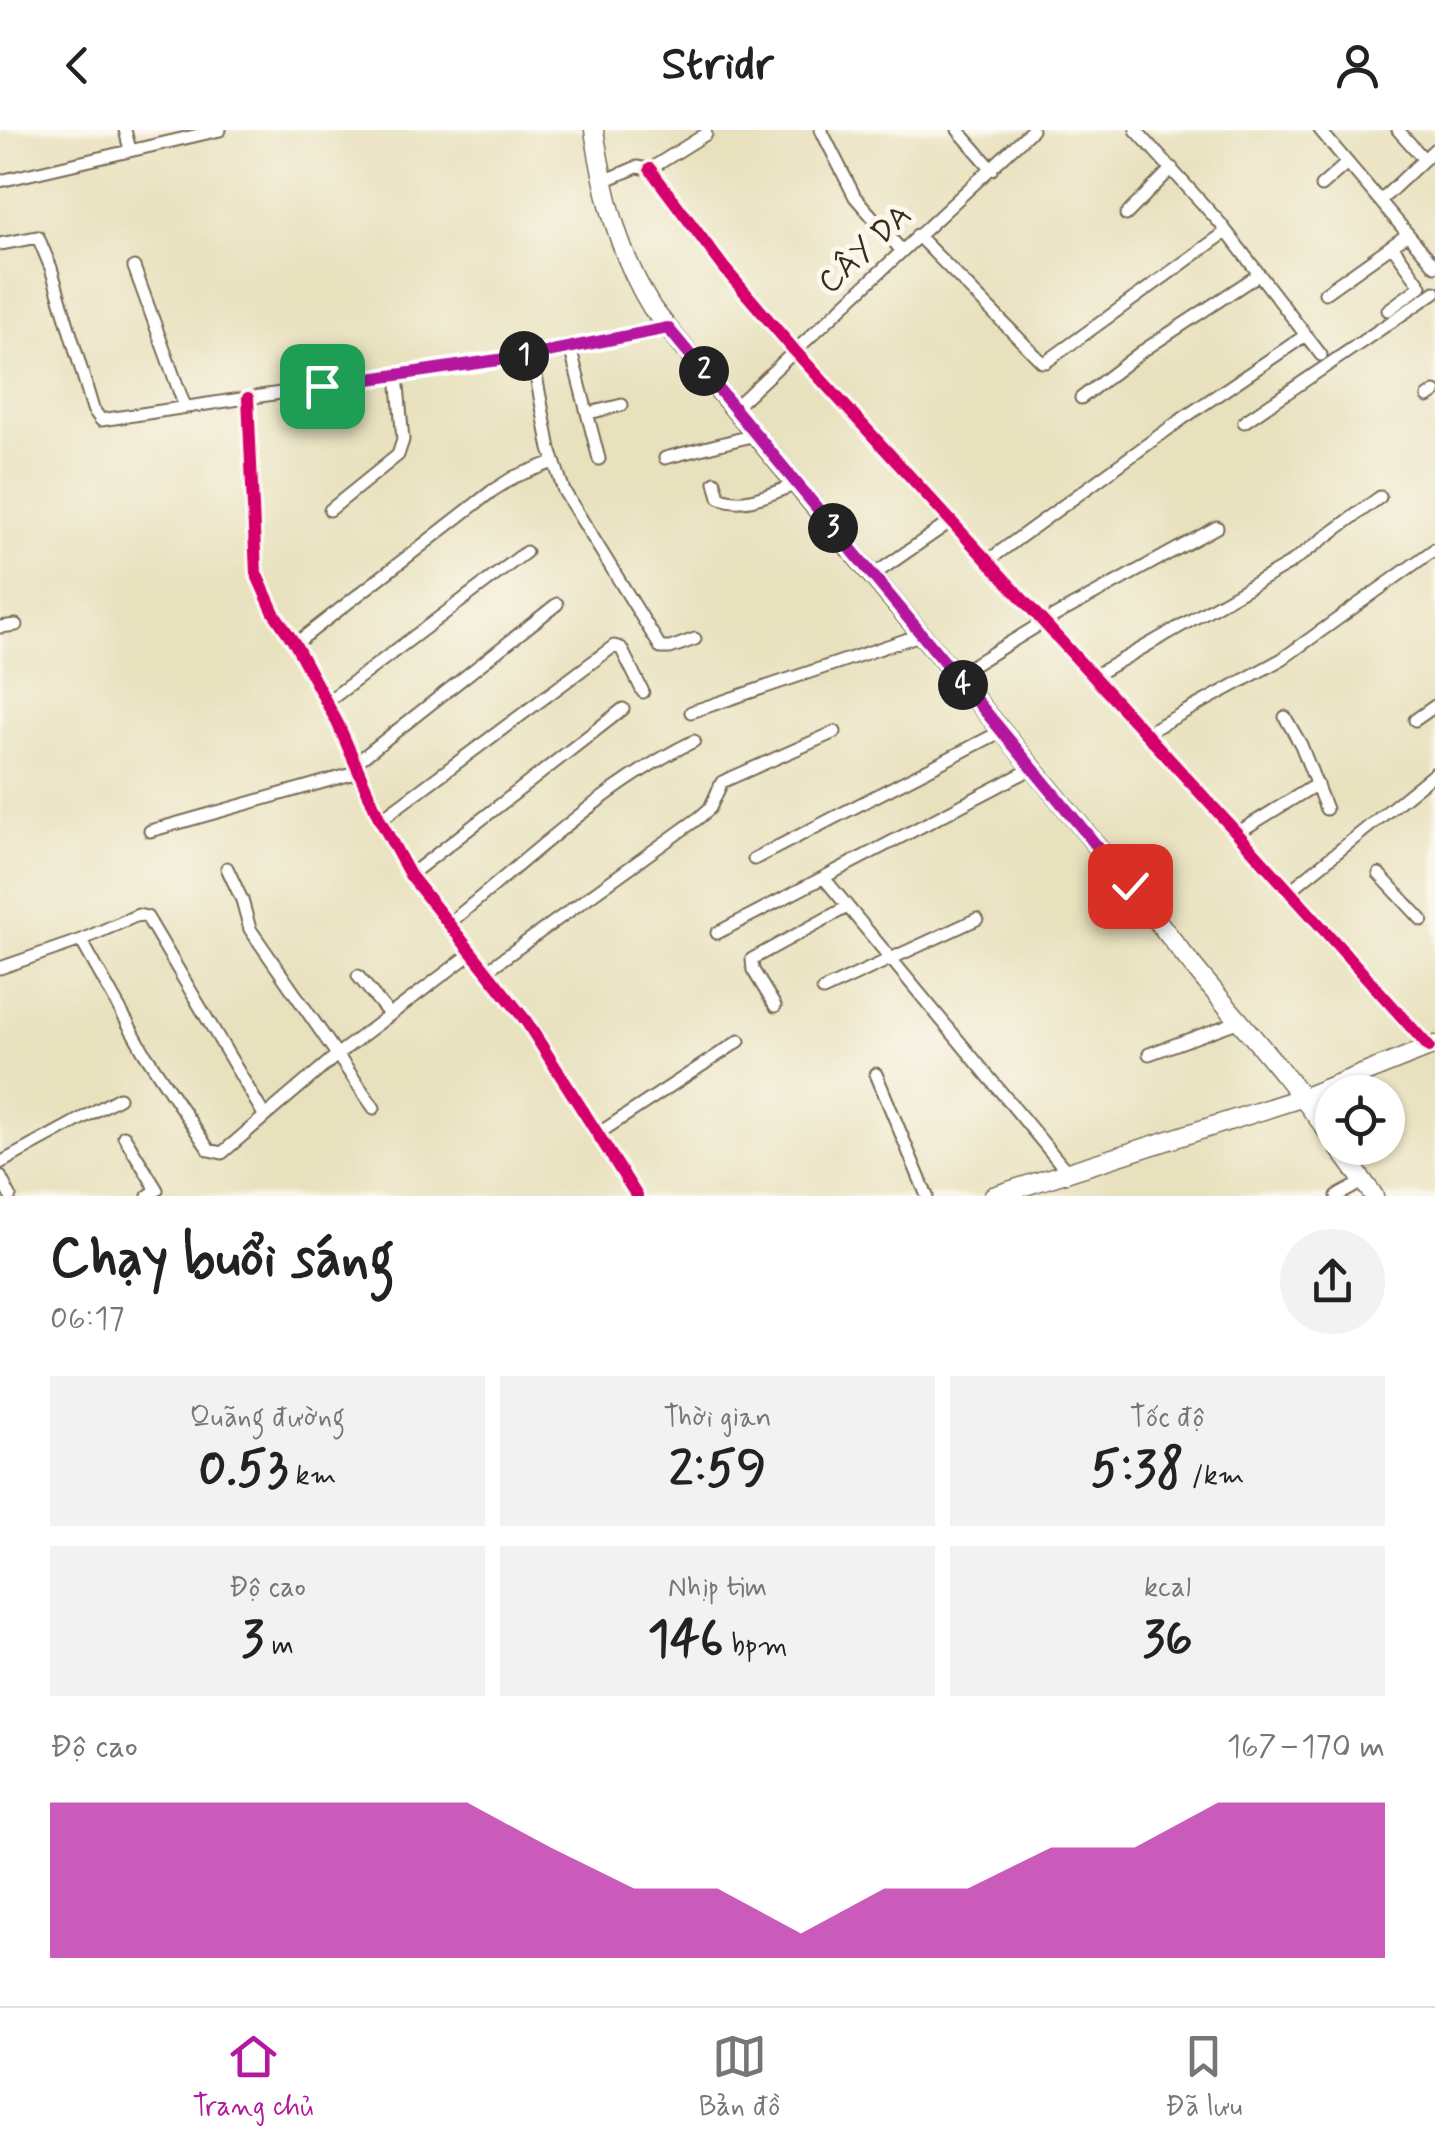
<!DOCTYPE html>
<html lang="vi">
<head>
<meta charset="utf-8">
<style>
	body { margin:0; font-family:Mynerve,sans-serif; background:#f2f2f2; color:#222; height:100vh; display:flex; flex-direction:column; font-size:38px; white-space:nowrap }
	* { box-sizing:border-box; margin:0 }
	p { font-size:32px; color:#767676 }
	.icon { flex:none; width:55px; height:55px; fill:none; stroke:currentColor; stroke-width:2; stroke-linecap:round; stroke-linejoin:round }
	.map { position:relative; height:1066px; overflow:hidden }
	.details { display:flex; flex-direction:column; background:#fff; flex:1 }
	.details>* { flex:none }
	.controls { position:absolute; left:1315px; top:945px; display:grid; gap:20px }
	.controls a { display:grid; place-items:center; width:90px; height:90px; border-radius:50%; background:#fff; box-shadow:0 2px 8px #0004; font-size:50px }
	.pin { position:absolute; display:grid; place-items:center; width:85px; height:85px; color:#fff; margin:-42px; border-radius:20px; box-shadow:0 5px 15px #0006 }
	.km { position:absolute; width:50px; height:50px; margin:-25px; border-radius:50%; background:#222; color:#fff; font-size:28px; line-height:50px; text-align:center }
	.round { display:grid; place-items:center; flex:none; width:105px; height:105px; border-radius:52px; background:#f2f2f2 }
	.summary { display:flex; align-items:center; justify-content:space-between; height:170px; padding:0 50px }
	h1 { font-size:55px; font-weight:700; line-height:75px }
	.metrics { display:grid; grid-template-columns:repeat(3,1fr); gap:15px; height:170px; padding:10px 50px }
	.metrics div { display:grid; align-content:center; border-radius:0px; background:#f2f2f2; text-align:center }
	.metrics b { font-size:50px; font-weight:700 }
	.metrics small { font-size:28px; font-weight:400 }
	.metrics p { font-size:28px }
	.chart { height:280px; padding:20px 50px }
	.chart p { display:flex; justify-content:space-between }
	.chart svg { width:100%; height:180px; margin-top:10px; fill:#b5179e; opacity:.7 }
	header { display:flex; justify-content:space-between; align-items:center; height:130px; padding:0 50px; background:#fff; font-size:45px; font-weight:700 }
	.tab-bar { display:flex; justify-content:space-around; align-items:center; height:140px; border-top:2px solid #e0e0e0; background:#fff; font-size:28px; color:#767676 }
	.tab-bar a { display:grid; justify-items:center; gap:5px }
	.tab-bar .active { color:#b5179e }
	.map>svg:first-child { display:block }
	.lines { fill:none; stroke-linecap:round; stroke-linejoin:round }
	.street-casing { stroke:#786a56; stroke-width:15 }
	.secondary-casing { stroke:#786a56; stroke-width:21 }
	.street { stroke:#fff; stroke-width:11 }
	.secondary { stroke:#fff; stroke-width:18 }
	.cycleway-casing { stroke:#fbf7ec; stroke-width:19 }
	.cycleway { stroke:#d6006c; stroke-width:12 }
	.route-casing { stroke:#fff; stroke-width:20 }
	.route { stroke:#b5179e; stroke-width:12 }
	.labels { text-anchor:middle; stroke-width:10; stroke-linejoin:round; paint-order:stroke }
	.street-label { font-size:32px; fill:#3b2a1e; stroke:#fbf7ec }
</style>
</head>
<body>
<header><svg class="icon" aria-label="back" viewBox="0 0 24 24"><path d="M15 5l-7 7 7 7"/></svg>Stridr<svg class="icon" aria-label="person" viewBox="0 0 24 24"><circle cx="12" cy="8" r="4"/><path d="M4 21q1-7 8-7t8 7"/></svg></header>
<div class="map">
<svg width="1435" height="1066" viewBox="0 0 1435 1066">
	<rect width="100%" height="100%" fill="#fbf7ec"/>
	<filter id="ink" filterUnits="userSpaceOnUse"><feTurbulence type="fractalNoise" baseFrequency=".01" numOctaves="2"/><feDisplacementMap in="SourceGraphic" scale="20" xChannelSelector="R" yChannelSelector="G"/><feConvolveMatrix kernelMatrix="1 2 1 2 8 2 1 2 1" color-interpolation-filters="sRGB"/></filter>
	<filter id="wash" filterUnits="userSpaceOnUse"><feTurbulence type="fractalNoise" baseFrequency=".0048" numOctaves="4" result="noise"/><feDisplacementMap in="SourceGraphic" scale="40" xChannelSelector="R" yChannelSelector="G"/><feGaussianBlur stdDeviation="2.25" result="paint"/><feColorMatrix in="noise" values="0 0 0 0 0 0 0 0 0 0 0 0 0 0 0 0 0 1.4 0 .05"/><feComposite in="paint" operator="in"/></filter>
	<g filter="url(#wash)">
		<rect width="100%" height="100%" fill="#e8e1be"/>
	</g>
	<g filter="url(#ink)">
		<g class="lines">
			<g class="street-casing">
				<path id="street" d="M125 0 130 20
					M821 0 855 67 901 120
					M958 0 992 39
					M1136 0 1220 93 1321 225
					M1320 0 1435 136
					M1398 0 1424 29
					M650 39 725 139 795 221 1237 703 1429 917
					M0 51 220 0
					M604 51 637 37 650 39 706 4
					M1321 56 1347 33
					M1380 71 1435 19
					M1126 85 1172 38
					M917 105 1042 232H1046L1226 102
					M0 114 38 107 51 138 93 279 101 290 532 225 668 198
					M134 137 185 277
					M1325 163 1408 104
					M1388 180 1421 156 1393 117
					M570 217 599 329
					M532 225 550 319 564 361 661 518H670L695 509
					M1428 267 1435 262
					M248 268 256 443 274 483 295 514 338 594 380 690 410 745 526 891 637 1066
					M1081 268 1141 222 1258 145
					M735 277 1032 0
					M589 283 622 275
					M1244 292 1435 162
					M665 328 755 305
					M715 352 719 367C743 379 774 362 797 354
					M330 380 398 325 403 310 397 245
					M986 432 1182 289 1306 205
					M872 446 950 392
					M0 497 16 495
					M295 514 492 361 514 347 553 332
					M955 546 1042 493 1217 397
					M1092 547 1289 434 1380 367
					M327 572 526 422
					M691 582 920 505
					M1285 587 1301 615 1326 679
					M1415 590 1435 576
					M1146 603 1282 529 1435 419
					M357 632 557 474
					M380 690 614 516 621 518 643 562
					M150 701 359 642
					M1237 703 1317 654
					M754 729 1002 601
					M227 738 242 770 250 799 374 978
					M1379 744 1422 790
					M410 745 623 579
					M824 748 1069 1044
					M1288 762 1435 643
					M448 794C526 731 605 654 694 611
					M717 803 1033 638
					M81 810 144 922 209 1020 222 1023 338 924 472 823
					M0 838 81 810 138 785 147 787 264 985
					M486 841 700 687 710 678 722 652 835 602
					M358 846 389 884
					M823 860 977 789
					M775 876 753 840 752 829 847 777
					M1149 924 1237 892
					M876 944 927 1066
					M596 1005 739 911
					M124 1006 157 1060 148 1066
					M0 1033 119 968
					M0 1046 10 1066
					M1337 1066 1363 1052"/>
			</g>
			<g class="secondary-casing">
				<path id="secondary" d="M594 0C604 63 618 123 652 178 826 397 1012 606 1185 826 1234 887 1288 944 1332 1008
					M1339 1018 1374 1066
					M993 1066 1304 967 1435 915"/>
			</g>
			<use href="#street" class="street"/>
			<use href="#secondary" class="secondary"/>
			<g class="cycleway-casing">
				<path id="cycleway" d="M650 39 725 139 795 221 1237 703 1429 917
					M248 268 256 443 274 483 295 514 338 594 380 690 410 745 526 891 637 1066"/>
			</g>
			<use href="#cycleway" class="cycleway"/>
		</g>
	</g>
	<g class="lines" filter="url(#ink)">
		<g class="route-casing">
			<path id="route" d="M322 256 532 225 668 198 1130 756"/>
		</g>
		<use href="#route" class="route"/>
	</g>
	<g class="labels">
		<g class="street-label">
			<text transform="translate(864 118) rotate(-43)" y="11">CÂY DA</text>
		</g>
	</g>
</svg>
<div class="controls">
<a><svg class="icon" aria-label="locate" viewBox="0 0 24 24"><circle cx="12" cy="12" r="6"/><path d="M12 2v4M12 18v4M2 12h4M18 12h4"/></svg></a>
</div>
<div class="pin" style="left:322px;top:256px;background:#1e9e55"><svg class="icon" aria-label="arrive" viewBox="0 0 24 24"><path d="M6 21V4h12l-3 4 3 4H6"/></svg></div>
<div class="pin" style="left:1130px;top:756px;background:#d93025"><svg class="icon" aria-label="check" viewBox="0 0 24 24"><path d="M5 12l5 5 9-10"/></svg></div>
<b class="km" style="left:524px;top:226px">1</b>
<b class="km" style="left:704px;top:241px">2</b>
<b class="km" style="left:833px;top:398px">3</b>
<b class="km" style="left:963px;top:555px">4</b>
</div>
<section class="details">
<div class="summary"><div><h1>Chạy buổi sáng</h1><p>06:17</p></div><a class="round"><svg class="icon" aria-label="share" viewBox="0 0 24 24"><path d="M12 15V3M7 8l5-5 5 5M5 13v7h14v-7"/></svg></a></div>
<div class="metrics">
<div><p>Quãng đường</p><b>0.53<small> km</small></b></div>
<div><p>Thời gian</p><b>2:59</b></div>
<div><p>Tốc độ</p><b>5:38<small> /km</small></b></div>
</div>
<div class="metrics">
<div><p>Độ cao</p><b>3<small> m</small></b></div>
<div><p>Nhịp tim</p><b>146<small> bpm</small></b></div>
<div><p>kcal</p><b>36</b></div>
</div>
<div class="chart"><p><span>Độ cao</span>167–170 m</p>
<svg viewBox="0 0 160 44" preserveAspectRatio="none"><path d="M0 44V6L10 6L20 6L30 6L40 6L50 6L60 17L70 27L80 27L90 38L100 27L110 27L120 17L130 17L140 6L150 6L160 6V44z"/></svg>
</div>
</section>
<nav class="tab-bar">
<a class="active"><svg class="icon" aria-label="home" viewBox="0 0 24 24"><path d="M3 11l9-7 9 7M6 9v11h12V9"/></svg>Trang chủ</a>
<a><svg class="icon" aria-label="map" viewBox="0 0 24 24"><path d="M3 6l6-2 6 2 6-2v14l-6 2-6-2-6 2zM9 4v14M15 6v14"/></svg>Bản đồ</a>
<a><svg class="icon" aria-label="saved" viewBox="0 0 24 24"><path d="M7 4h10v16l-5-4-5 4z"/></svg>Đã lưu</a>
</nav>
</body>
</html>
